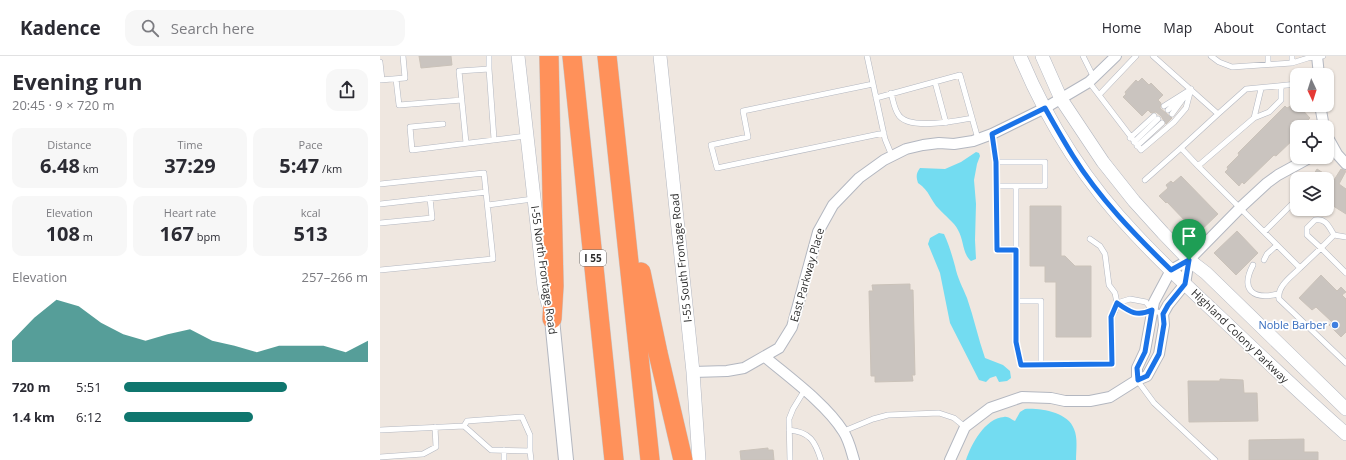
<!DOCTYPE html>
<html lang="en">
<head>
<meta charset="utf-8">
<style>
	body { margin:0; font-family:"Open Sans",sans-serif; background:#f7f7f7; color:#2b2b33; height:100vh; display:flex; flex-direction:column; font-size:15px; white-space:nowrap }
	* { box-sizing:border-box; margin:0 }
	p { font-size:13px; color:#7c7c81 }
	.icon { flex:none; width:22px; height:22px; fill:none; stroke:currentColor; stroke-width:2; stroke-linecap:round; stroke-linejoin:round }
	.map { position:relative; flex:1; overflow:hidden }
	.sheet { display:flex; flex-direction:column; background:#fff; width:380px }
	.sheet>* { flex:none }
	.needle { width:26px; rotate:176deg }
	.buttons { position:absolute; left:910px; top:12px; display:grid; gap:8px }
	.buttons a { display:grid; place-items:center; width:44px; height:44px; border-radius:8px; background:#fff; box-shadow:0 1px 3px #0004; font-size:20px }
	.pin { position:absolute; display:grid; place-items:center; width:34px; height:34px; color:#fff; margin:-41px -17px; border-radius:50% 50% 50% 0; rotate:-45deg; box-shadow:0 0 4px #0007 }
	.pin .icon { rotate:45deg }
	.round { display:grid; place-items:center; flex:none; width:42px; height:42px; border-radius:12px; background:#f7f7f7 }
	.summary { display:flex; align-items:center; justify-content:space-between; height:68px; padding:0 12px }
	h1 { font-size:22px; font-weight:700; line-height:30px }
	.metrics { display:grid; grid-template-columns:repeat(3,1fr); gap:6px; height:68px; padding:4px 12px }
	.metrics div { display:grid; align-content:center; border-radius:10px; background:#f7f7f7; text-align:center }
	.metrics b { font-size:20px; font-weight:700 }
	.metrics small { font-size:11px; font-weight:400 }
	.metrics p { font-size:11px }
	.chart { height:112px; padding:8px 12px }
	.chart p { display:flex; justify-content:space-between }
	.chart svg { width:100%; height:72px; margin-top:4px; fill:#0f766e; opacity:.7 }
	ul { padding:0 12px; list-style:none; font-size:13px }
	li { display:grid; grid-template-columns:64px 48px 1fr; align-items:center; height:30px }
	li i { height:10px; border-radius:5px; background:#0f766e }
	header { display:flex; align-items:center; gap:24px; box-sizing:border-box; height:56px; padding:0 20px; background:#fff; border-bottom:1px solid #e1e1e2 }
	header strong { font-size:19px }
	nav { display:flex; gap:22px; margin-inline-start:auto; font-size:14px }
	.search { width:280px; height:36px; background:#f7f7f7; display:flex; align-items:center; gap:10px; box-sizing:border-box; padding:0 14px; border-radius:12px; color:#7c7c81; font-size:15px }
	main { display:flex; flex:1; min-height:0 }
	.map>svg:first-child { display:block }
	.water { fill:#73dcf1 }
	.building { fill:#cac4bf; stroke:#cac2b9 }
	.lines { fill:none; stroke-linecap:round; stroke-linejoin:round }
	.service-casing { stroke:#b3b7c0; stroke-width:6 }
	.minor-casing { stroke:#b3b7c0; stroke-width:12 }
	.tertiary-casing { stroke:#b3b7c0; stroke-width:14 }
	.secondary-casing { stroke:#b3b7c0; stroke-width:16 }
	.motorway-casing { stroke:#c8c8c8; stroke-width:20 }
	.service { stroke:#fff; stroke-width:5 }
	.minor { stroke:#fff; stroke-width:10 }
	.tertiary { stroke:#fff; stroke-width:13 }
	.secondary { stroke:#fff; stroke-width:14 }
	.motorway { stroke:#ff915a; stroke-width:19 }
	.route-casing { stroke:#fff; stroke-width:8 }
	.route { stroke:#1a73e8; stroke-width:5 }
	.shop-dot { fill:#3f7fe0; stroke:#fff; stroke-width:1.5 }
	.labels { text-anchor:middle; stroke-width:3.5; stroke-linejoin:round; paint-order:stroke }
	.shield { fill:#fff; stroke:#6c6c6c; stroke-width:1 }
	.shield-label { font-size:10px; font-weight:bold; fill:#2d2d2d }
	.street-label { font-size:11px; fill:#2d2d2d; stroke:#fff }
	.shop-label { font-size:11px; fill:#366cbe; stroke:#fff; text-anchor:end }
</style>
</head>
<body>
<header>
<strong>Kadence</strong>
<div class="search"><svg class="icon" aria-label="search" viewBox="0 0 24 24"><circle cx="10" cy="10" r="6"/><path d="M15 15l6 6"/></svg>Search here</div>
<nav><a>Home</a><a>Map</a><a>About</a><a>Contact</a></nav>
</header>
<main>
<section class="sheet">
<div class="summary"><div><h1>Evening run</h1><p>20:45 · 9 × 720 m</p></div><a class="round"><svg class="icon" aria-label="share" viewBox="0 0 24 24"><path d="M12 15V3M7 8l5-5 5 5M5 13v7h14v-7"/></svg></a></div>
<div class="metrics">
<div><p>Distance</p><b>6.48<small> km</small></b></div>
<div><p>Time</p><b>37:29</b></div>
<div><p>Pace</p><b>5:47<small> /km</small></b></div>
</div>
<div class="metrics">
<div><p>Elevation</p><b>108<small> m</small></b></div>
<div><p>Heart rate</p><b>167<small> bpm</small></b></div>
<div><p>kcal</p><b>513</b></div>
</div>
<div class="chart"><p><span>Elevation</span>257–266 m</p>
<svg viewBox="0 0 160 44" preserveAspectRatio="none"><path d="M0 44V31L10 17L20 6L30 10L40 20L50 27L60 31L70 27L80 24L90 31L100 34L110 38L120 34L130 34L140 34L150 38L160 31V44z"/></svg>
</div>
<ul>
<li><b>720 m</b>5:51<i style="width:67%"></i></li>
<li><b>1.4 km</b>6:12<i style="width:53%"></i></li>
</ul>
</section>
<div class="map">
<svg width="966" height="404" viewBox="0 0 966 404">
	<rect width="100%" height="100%" fill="#efe7e0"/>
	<path class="water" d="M596 96 599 97 600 100 597 108 594 124 596 148 595 184 596 203 591 205C582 197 584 184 578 174 574 166 565 160 559 153 550 144 550 135 538 127 536 121 536 117 540 112L565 113 581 106Z
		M559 177 564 178C569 189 572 199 575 210 577 221 583 232 587 242 594 262 598 282 605 302L623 309 630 315 631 322 627 325 619 326 616 320 610 322 606 326 599 324 570 267 560 217 548 188 550 182Z
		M645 353C660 352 688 356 694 373 698 382 696 394 696 404H586C591 389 605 362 624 361 628 360 632 364 635 365L640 356Z"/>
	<path class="building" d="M39 0H71L72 9 41 12Z
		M762 22 769 29 771 27 783 39 778 44 781 47 780 52 792 62 786 68 781 60 776 56 771 57 768 54 762 60 743 41 746 38 745 36 756 24 758 26Z
		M916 47 930 62 927 65 929 68 926 71H917V80L896 100 894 99 864 128 862 126 859 130 845 116 848 113 847 111 859 99 858 97 905 50 907 52Z
		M937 113 954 124 961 113 966 115 959 128 966 133V158L947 146V123H931Z
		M801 120 838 158 816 179 810 172 811 171 787 146 786 147 779 140 788 132 786 129 791 125 793 127Z
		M650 150H681V200H685L695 210H711V281H676V226H665V210H650Z
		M857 175 878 197 856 219 834 197Z
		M941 219 957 235 961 231 966 236 962 239 966 243V276L961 281 949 269 952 266 936 251 932 254 919 242Z
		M530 228V234H533L535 319H532L533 325 495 326V320H491L489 235H493L492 229Z
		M840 323 863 324 864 337H877L878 365 809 366 808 325H840Z
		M924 383V396H938V404H869V384Z
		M388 392V394H393L394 404H361L360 395Z"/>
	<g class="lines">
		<g class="service-casing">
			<path id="service" d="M487 0 505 83 512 100
				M703 0 714 22
				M773 0 838 58 866 33 917 28
				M831 0 839 6 852 11 912 7 928 2 943 0
				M888 0V8
				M912 0V7
				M0 6 2 24
				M109 13V0
				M16 23 19 49 82 44
				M0 24 25 22 23 0
				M555 26 566 67
				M709 26 761 94 794 66 806 52 811 33
				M493 28 363 55 368 81 331 89 337 112 504 77
				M881 33 874 62 818 110 920 212C911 221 897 230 899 243L966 307
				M511 37C513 44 514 52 518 58 527 75 576 65 592 62
				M719 39 756 0
				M496 42 580 19 598 83
				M784 50 811 33
				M788 54 801 42
				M792 58 808 36
				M874 62 889 56 901 44V31
				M63 68 30 71 32 94 146 80
				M612 78 616 106 617 194 636 195
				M750 82 774 60
				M754 86 778 63
				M86 87 79 15 109 13 114 83
				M757 90 782 67
				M616 106H665V130H616
				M818 110 801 92 838 58
				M765 124 801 92
				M0 128 104 117 113 203 0 214
				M636 130V286L641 309 732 308 731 261 735 255 737 247 735 237 729 229 725 198 720 190 710 183
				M0 148 106 136
				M108 149 153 143
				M935 164C946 162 949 171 954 179L941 192 927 179V172Z
				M0 167 52 162 50 142
				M884 176 917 143
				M954 179 966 181
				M884 204 887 198 897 189
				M873 209C860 234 873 244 898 238
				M920 212 941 192 966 217
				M635 245H661V308
				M737 247 750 243 766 246 772 254 783 258
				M737 247C750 256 756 261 772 254
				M757 324 774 347 835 404
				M84 370 87 365 142 361 150 379V395
				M0 374 84 370 111 394 150 395 151 404
				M409 374C430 376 435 385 441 404
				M464 375 493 363 508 359 559 357 574 362 585 371
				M124 394V404
				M0 401 43 398 56 391 55 371
				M410 404 409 363 413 353 424 335"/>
		</g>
		<g class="minor-casing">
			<path id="minor" d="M937 0 939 19
				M940 49 944 71
				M947 80 957 98 966 108
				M385 301C410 322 446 348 463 375 469 384 471 394 474 404
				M313 316 347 315 364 312 399 292 412 271 438 176 453 149 479 122 504 104 526 93 543 89 559 87 574 88 593 85 612 78 665 52 709 26 736 0
				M757 324V312L765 295 774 246 791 214 809 204 861 151 887 127 898 119 931 101
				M570 404 585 371 610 352 642 341 671 342 685 345H710L730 341 757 324 767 320 779 298 784 269 783 258 788 249 805 228 809 204"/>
		</g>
		<g class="tertiary-casing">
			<path id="tertiary" d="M138 0 164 231 168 248
				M280 0 313 316 319 404
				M640 0C667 65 707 128 756 179 783 208 813 236 842 263 883 302 924 341 966 378
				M662 0 681 43 723 106 754 145 783 177 809 204 826 217 966 353"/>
		</g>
		<g class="secondary-casing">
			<path id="secondary" d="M172 263 186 404"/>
		</g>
		<g class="motorway-casing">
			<path id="motorway" d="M169 0 174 230 172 263
				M192 0 234 404
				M227 0 270 404
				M261 216 278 297 303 404"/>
		</g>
		<use href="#service" class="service"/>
		<use href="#minor" class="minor"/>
		<use href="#tertiary" class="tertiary"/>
		<use href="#secondary" class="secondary"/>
		<use href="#motorway" class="motorway"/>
	</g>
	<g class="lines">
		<g class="route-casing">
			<path id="route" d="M665 52C674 68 683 84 693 100 719 142 755 179 791 214L809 204 805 228 788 249 783 258 784 268 779 298 767 320 758 324 757 312 765 296 772 254C757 261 750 256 737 247L731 261 732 308 641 309 636 286V194H617L616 106 612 78Z"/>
		</g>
		<use href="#route" class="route"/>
	</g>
	<circle class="shop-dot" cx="955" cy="269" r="4"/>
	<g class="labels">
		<rect class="shield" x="200" y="194" width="26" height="16" rx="3"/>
		<g class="shield-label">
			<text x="213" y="206">I 55</text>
		</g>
		<g class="street-label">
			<text transform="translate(301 202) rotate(-96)" y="4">I-55 South Frontage Road</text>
			<text transform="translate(164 214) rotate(82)" y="4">I-55 North Frontage Road</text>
			<text transform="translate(427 219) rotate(-74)" y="4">East Parkway Place</text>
			<text transform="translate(860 280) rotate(44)" y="4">Highland Colony Parkway</text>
		</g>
		<g class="shop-label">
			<text x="947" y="273">Noble Barber</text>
		</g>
	</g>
</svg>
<div class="buttons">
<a><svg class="needle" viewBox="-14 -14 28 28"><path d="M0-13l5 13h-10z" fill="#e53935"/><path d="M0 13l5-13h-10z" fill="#7c7c81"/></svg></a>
<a><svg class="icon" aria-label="locate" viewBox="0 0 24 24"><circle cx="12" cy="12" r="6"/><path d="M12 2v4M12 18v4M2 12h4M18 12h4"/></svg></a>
<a><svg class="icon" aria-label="layers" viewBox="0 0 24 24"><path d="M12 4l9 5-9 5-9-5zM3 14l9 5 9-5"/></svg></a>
</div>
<div class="pin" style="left:809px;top:204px;background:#1e9e55"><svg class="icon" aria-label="arrive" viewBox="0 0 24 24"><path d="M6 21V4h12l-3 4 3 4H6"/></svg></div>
</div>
</main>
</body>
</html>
